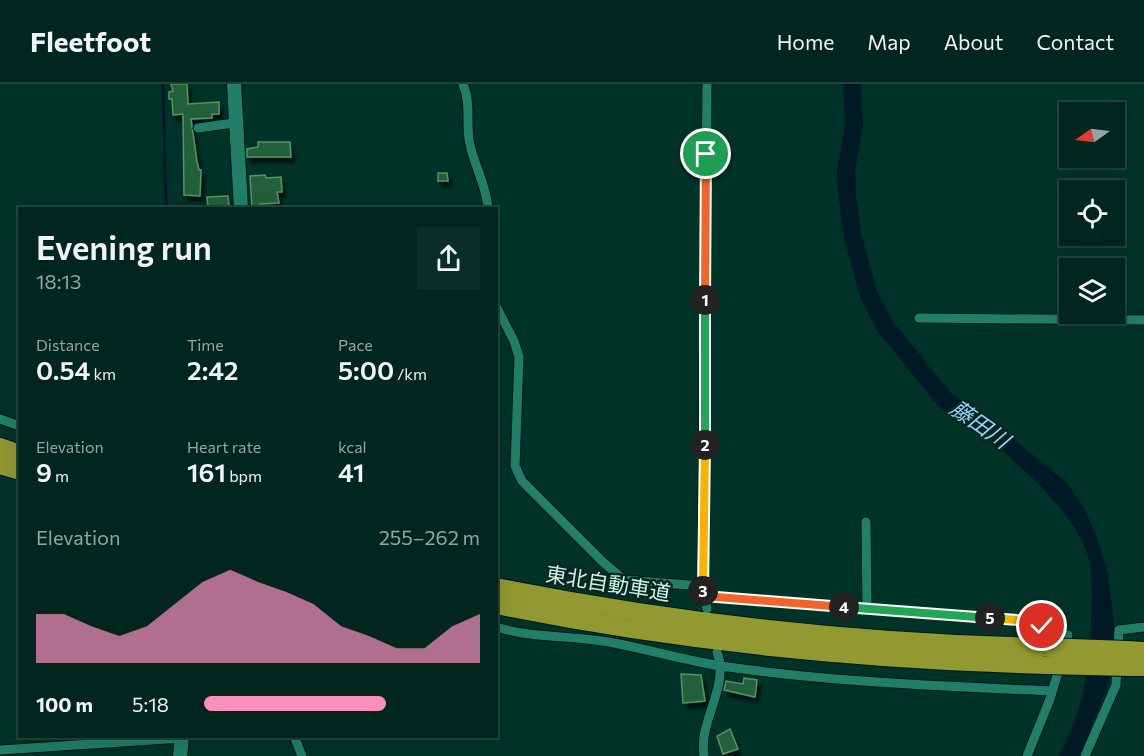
<!DOCTYPE html>
<html lang="en">
<head>
<meta charset="utf-8">
<style>
	body { margin:0; font-family:Commissioner,"Noto Sans JP",sans-serif; background:#0a2e27; color:#f1f3f6; height:100vh; display:flex; flex-direction:column; font-size:22px; white-space:nowrap }
	* { box-sizing:border-box; margin:0 }
	p { font-size:20px; color:#95a5a4 }
	.icon { flex:none; width:33px; height:33px; fill:none; stroke:currentColor; stroke-width:2; stroke-linecap:round; stroke-linejoin:round }
	.map { position:relative; flex:1; overflow:hidden }
	.details { position:absolute; left:18px; top:123px; width:480px; height:531px; display:flex; flex-direction:column; background:#00261e; border-radius:0px; box-shadow:0 6px 24px #0002,0 0 0 2px #22433c }
	.details>* { flex:none }
	.needle { width:39px; rotate:256deg }
	.controls { position:absolute; left:1059px; top:18px; display:grid; gap:12px }
	.controls a { display:grid; place-items:center; width:66px; height:66px; border-radius:0px; background:#00261e; box-shadow:0 6px 24px #0002,0 0 0 2px #22433c; font-size:30px }
	.pin { position:absolute; display:grid; place-items:center; width:51px; height:51px; color:#fff; margin:-26px; border:3px solid #fff; border-radius:50%; box-shadow:0 2px 6px #0007 }
	.km { position:absolute; width:30px; height:30px; margin:-15px; border-radius:50%; background:#222; color:#fff; font-size:16px; line-height:30px; text-align:center }
	.round { display:grid; place-items:center; flex:none; width:63px; height:63px; border-radius:0px; background:#0a2e27 }
	.overview { display:flex; align-items:center; justify-content:space-between; height:102px; padding:0 18px }
	h1 { font-size:33px; font-weight:600; line-height:45px }
	.figures { display:grid; grid-template-columns:repeat(3,1fr); gap:9px; height:102px; padding:6px 18px }
	.figures div { display:grid; align-content:center }
	.figures b { font-size:26px; font-weight:600 }
	.figures small { font-size:16px; font-weight:400 }
	.figures p { font-size:16px }
	.chart { height:168px; padding:12px 18px }
	.chart p { display:flex; justify-content:space-between }
	.chart svg { width:100%; height:108px; margin-top:6px; fill:#fd8ebf; opacity:.7 }
	ul { padding:0 18px; list-style:none; font-size:20px }
	li { display:grid; grid-template-columns:96px 72px 1fr; align-items:center; height:45px }
	li i { height:15px; border-radius:8px; background:#fd8ebf }
	header { display:flex; align-items:center; gap:36px; box-sizing:border-box; height:84px; padding:0 30px; background:#00261e; border-bottom:2px solid #22433c }
	header strong { font-size:28px }
	nav { display:flex; gap:33px; margin-inline-start:auto; font-size:21px }
	.map>svg:first-child { display:block }
	.water { fill:#001927 }
	.lines { fill:none; stroke-linecap:round; stroke-linejoin:round }
	.stream { stroke:#001927; stroke-width:3 }
	.river { stroke:#001927; stroke-width:18 }
	.building { fill:#21613a; stroke:#549368; stroke-width:1.5; filter:url(#shadow) }
	.minor-casing { stroke:#001811; stroke-width:11 }
	.secondary-casing { stroke:#001811; stroke-width:16 }
	.motorway-casing { stroke:#001811; stroke-width:20 }
	.minor { stroke:#217f69; stroke-width:9 }
	.secondary { stroke:#217f69; stroke-width:14 }
	.motorway { stroke:#929930; stroke-width:18 }
	.motorway-bridge-casing { stroke:#001811; stroke-width:20; stroke-linecap:butt }
	.motorway-bridge { stroke:#929930; stroke-width:18 }
	.split-1-casing { stroke:#fff; stroke-width:12 }
	.split-2-casing { stroke:#fff; stroke-width:12 }
	.split-3-casing { stroke:#fff; stroke-width:12 }
	.split-4-casing { stroke:#fff; stroke-width:12 }
	.split-5-casing { stroke:#fff; stroke-width:12 }
	.split-6-casing { stroke:#fff; stroke-width:12 }
	.split-1 { stroke:#f0652b; stroke-width:8 }
	.split-2 { stroke:#22a559; stroke-width:8 }
	.split-3 { stroke:#f5b400; stroke-width:8 }
	.split-4 { stroke:#f0652b; stroke-width:8 }
	.split-5 { stroke:#22a559; stroke-width:8 }
	.split-6 { stroke:#f5b400; stroke-width:8 }
	.labels { text-anchor:middle; stroke-width:5; stroke-linejoin:round; paint-order:stroke }
	.street-label { font-size:21px; fill:#cbf4e6; stroke:#0a261f }
	.water-label { font-size:22px; font-style:italic; fill:#91d7fd; stroke:#0a261f }
</style>
</head>
<body>
<header>
<strong>Fleetfoot</strong>
<nav><a>Home</a><a>Map</a><a>About</a><a>Contact</a></nav>
</header>
<div class="map">
<svg width="1144" height="672" viewBox="0 0 1144 672">
	<defs>
		<filter id="shadow"><feDropShadow dx="3.5" dy="5.5" stdDeviation="1.5" flood-color="#0009"/></filter>
	</defs>
	<rect width="100%" height="100%" fill="#003328"/>
	<path class="water" d="M945 317 984 330 1068 400 1085 426 1097 453 1108 490 1115 547 1109 599 1079 672H1059C1080 632 1087 599 1090 554 1092 531 1093 504 1090 482 1082 423 987 356 945 317Z"/>
	<g class="lines">
		<path class="stream" d="M163 0 166 124"/>
		<path class="river" d="M852 0 854 41 846 87 847 112 853 153 868 209 885 242 944 315 965 331"/>
	</g>
	<path class="building" d="M171 0H187L188 20 219 18V30H212V34L191 35 197 78 199 86H201L200 112 184 111 183 30 173 31 172 15H169V8L173 7Z
		M258 58H290L291 73H247V65L258 63Z
		M438 89H447L448 97H438Z
		M265 91 266 94 281 93 282 108H277L279 119 260 120V124H252L250 92Z
		M228 112 229 124H208L207 113Z
		M681 590 701 591 705 617 683 619Z
		M744 594 757 596 755 613 724 606 726 597 743 600Z
		M730 645 738 665 723 670 717 652Z"/>
	<g class="lines">
		<g class="minor-casing">
			<path id="minor" d="M463 0C472 22 465 40 470 61 475 83 486 101 488 124
				M707 0 702 502 707 525
				M198 44 234 39
				M496 222 514 257 519 273 515 382 522 397 603 478 624 496 702 502
				M919 234 1144 236
				M0 335 20 342
				M866 438 867 525
				M704 512 1030 537 1038 538 1050 551H1068L1064 565
				M496 543C534 555 575 551 614 559 650 566 684 576 721 582 831 598 942 602 1052 607
				M294 652 302 672
				M0 666 182 654
				M704 672C698 637 730 603 717 568
				M1027 672 1050 615 1061 578
				M1085 672 1116 601 1119 546 1144 543"/>
		</g>
		<g class="secondary-casing">
			<path id="secondary" d="M234 0 241 124
				M180 672 182 652"/>
		</g>
		<g class="motorway-casing">
			<path id="motorway" d="M0 363 20 370
				M0 381 20 387
				M496 503C677 539 860 559 1044 563
				M496 521C677 558 863 576 1047 581
				M1127 566 1144 567
				M1129 583H1144"/>
		</g>
		<use href="#minor" class="minor"/>
		<use href="#secondary" class="secondary"/>
		<use href="#motorway" class="motorway"/>
		<g class="motorway-bridge-casing">
			<path id="motorway-bridge" d="M1044 563 1127 566
				M1047 581 1129 583"/>
		</g>
		<use href="#motorway-bridge" class="motorway-bridge"/>
	</g>
	<g class="lines">
		<g class="split-1-casing">
			<path id="split-1" d="M705 216 706 70"/>
		</g>
		<g class="split-2-casing">
			<path id="split-2" d="M705 361V216"/>
		</g>
		<g class="split-3-casing">
			<path id="split-3" d="M703 507 705 361"/>
		</g>
		<g class="split-4-casing">
			<path id="split-4" d="M703 507 704 512 844 523"/>
		</g>
		<g class="split-5-casing">
			<path id="split-5" d="M844 523 990 534"/>
		</g>
		<g class="split-6-casing">
			<path id="split-6" d="M990 534 1030 537 1042 542"/>
		</g>
		<use href="#split-1" class="split-1"/>
		<use href="#split-2" class="split-2"/>
		<use href="#split-3" class="split-3"/>
		<use href="#split-4" class="split-4"/>
		<use href="#split-5" class="split-5"/>
		<use href="#split-6" class="split-6"/>
	</g>
	<g class="labels">
		<g class="street-label">
			<text transform="translate(608 500) rotate(9)" y="7">東北自動車道</text>
		</g>
		<g class="water-label">
			<text transform="translate(980 340) rotate(35)" y="8">藤田川</text>
		</g>
	</g>
</svg>
<div class="controls">
<a><svg class="needle" viewBox="-14 -14 28 28"><path d="M0-13l5 13h-10z" fill="#e53935"/><path d="M0 13l5-13h-10z" fill="#95a5a4"/></svg></a>
<a><svg class="icon" aria-label="locate" viewBox="0 0 24 24"><circle cx="12" cy="12" r="6"/><path d="M12 2v4M12 18v4M2 12h4M18 12h4"/></svg></a>
<a><svg class="icon" aria-label="layers" viewBox="0 0 24 24"><path d="M12 4l9 5-9 5-9-5zM3 14l9 5 9-5"/></svg></a>
</div>
<div class="pin" style="left:706px;top:70px;background:#1e9e55"><svg class="icon" aria-label="arrive" viewBox="0 0 24 24"><path d="M6 21V4h12l-3 4 3 4H6"/></svg></div>
<div class="pin" style="left:1042px;top:542px;background:#d93025"><svg class="icon" aria-label="check" viewBox="0 0 24 24"><path d="M5 12l5 5 9-10"/></svg></div>
<b class="km" style="left:705px;top:216px">1</b>
<b class="km" style="left:705px;top:361px">2</b>
<b class="km" style="left:703px;top:507px">3</b>
<b class="km" style="left:844px;top:523px">4</b>
<b class="km" style="left:990px;top:534px">5</b>
<section class="details">
<div class="overview"><div><h1>Evening run</h1><p>18:13</p></div><a class="round"><svg class="icon" aria-label="share" viewBox="0 0 24 24"><path d="M12 15V3M7 8l5-5 5 5M5 13v7h14v-7"/></svg></a></div>
<div class="figures">
<div><p>Distance</p><b>0.54<small> km</small></b></div>
<div><p>Time</p><b>2:42</b></div>
<div><p>Pace</p><b>5:00<small> /km</small></b></div>
</div>
<div class="figures">
<div><p>Elevation</p><b>9<small> m</small></b></div>
<div><p>Heart rate</p><b>161<small> bpm</small></b></div>
<div><p>kcal</p><b>41</b></div>
</div>
<div class="chart"><p><span>Elevation</span>255–262 m</p>
<svg viewBox="0 0 160 44" preserveAspectRatio="none"><path d="M0 44V24L10 24L20 29L30 33L40 29L50 20L60 11L70 6L80 11L90 15L100 20L110 29L120 33L130 38L140 38L150 29L160 24V44z"/></svg>
</div>
<ul>
<li><b>100 m</b>5:18<i style="width:66%"></i></li>
</ul>
</section>
</div>
</body>
</html>
